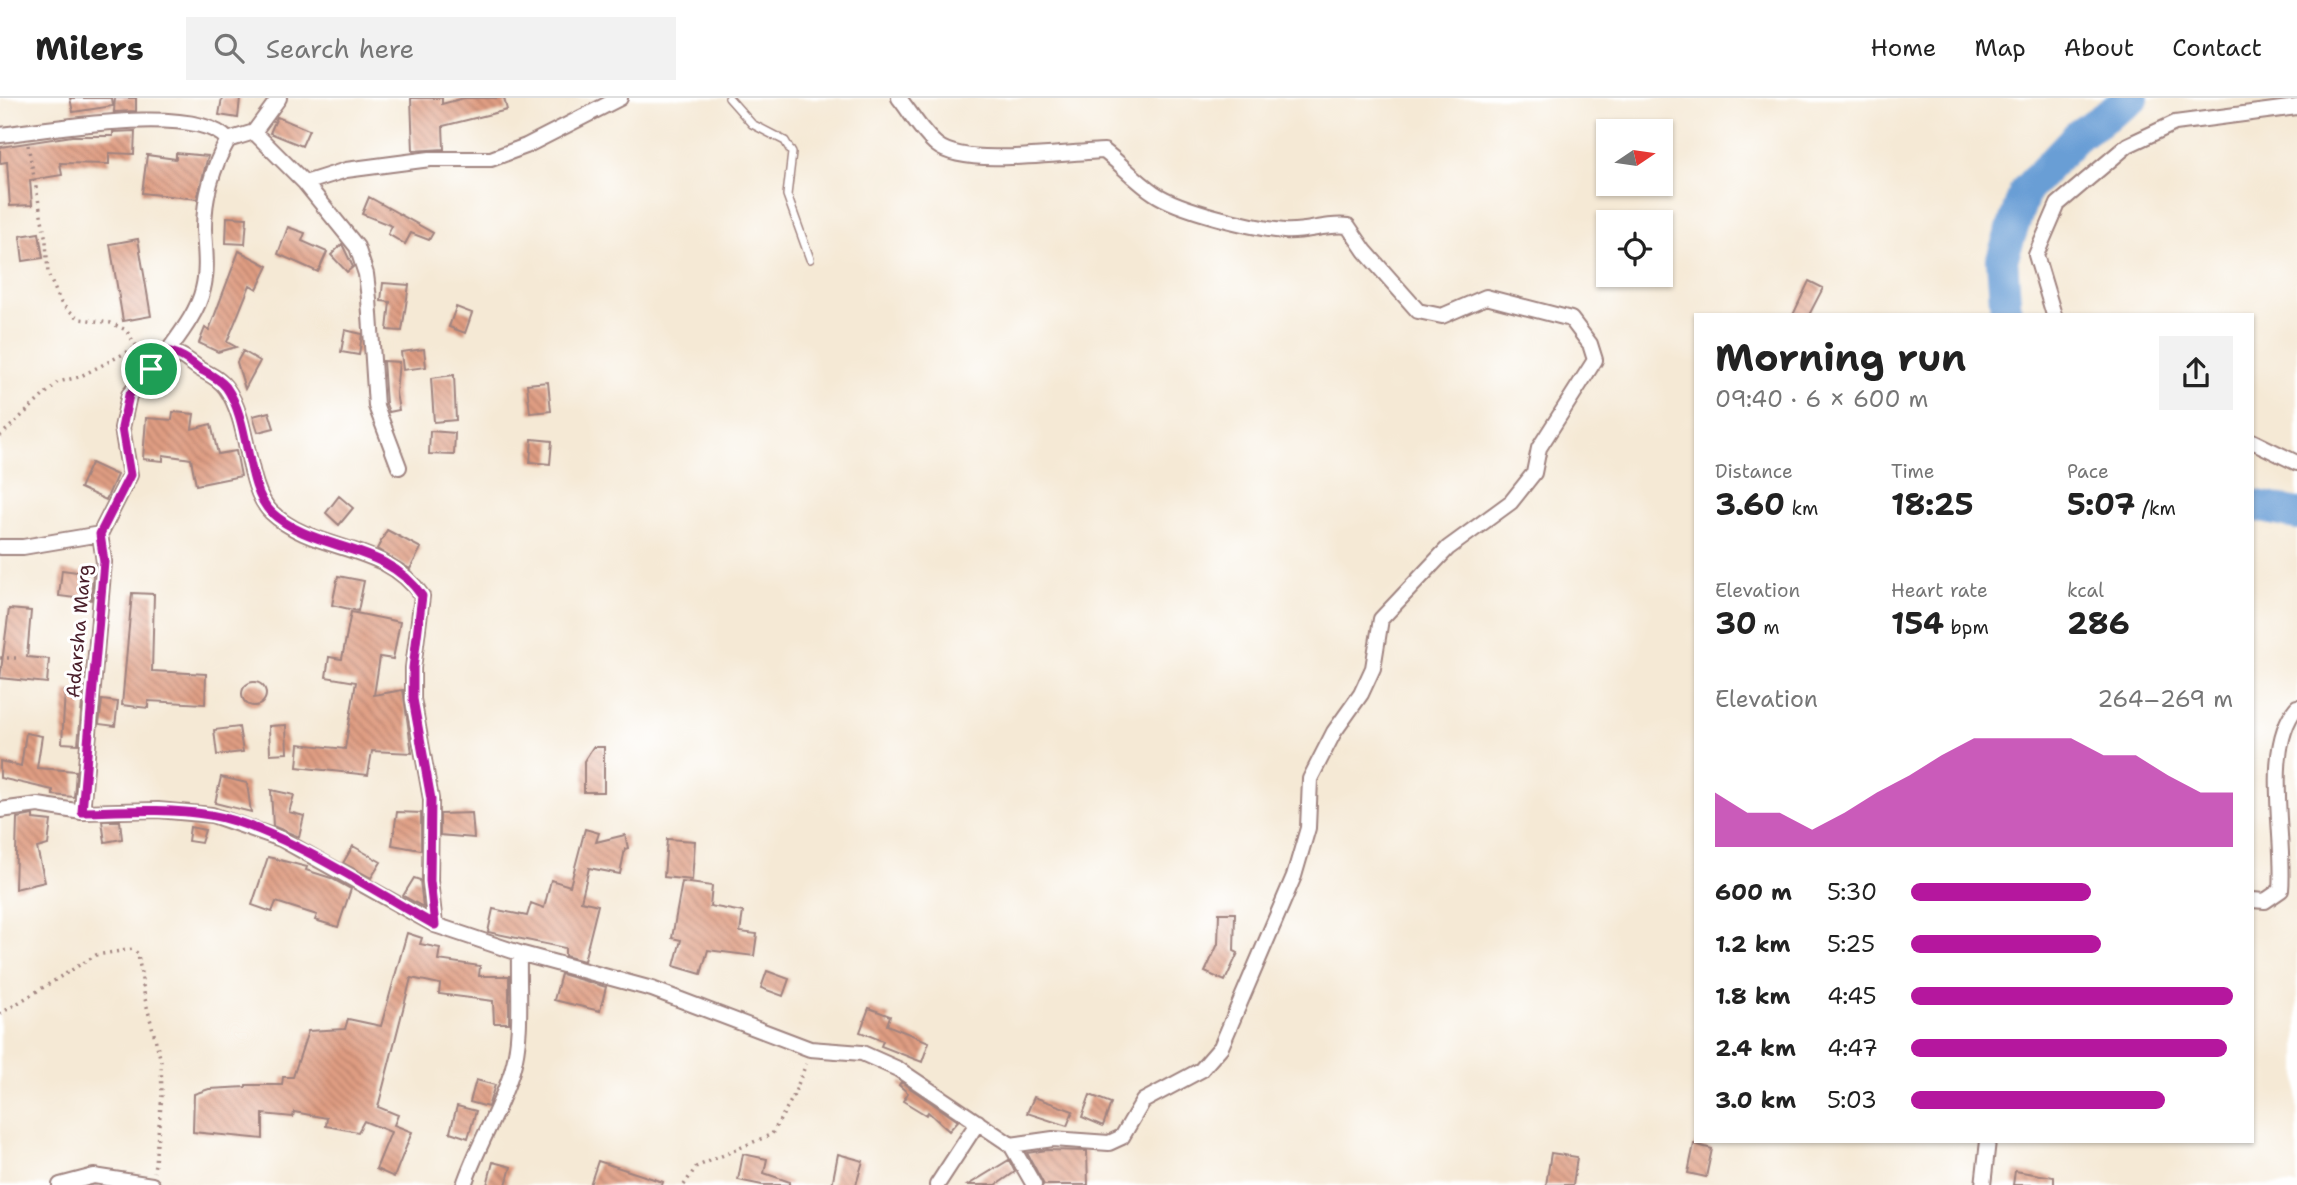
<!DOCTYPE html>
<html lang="en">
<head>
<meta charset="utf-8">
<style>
	body { margin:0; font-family:"Shantell Sans",sans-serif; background:#f2f2f2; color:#222; height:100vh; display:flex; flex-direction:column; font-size:26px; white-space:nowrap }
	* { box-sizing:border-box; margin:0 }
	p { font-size:23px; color:#767676 }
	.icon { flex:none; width:38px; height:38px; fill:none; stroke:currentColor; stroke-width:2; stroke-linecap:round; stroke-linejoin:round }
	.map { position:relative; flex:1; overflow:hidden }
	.sheet { position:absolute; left:1694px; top:215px; width:560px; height:830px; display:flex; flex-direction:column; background:#fff; border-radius:0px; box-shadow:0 2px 5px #0004 }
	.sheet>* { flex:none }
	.needle { width:46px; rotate:77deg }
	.controls { position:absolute; left:1596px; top:21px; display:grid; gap:14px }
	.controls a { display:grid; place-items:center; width:77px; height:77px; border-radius:0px; background:#fff; box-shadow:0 2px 5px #0004; font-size:35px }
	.pin { position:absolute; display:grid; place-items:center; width:60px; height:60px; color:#fff; margin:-30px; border:4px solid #fff; border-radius:50%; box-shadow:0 2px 7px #0007 }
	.round { display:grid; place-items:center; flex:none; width:74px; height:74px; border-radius:0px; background:#f2f2f2 }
	.overview { display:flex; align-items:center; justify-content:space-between; height:119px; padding:0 21px }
	h1 { font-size:38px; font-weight:700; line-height:52px }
	.stats { display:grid; grid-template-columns:repeat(3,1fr); gap:10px; height:119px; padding:7px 21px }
	.stats div { display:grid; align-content:center }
	.stats b { font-size:30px; font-weight:700 }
	.stats small { font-size:19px; font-weight:400 }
	.stats p { font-size:19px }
	.chart { height:196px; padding:14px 21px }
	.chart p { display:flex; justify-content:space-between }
	.chart svg { width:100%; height:126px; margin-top:7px; fill:#b5179e; opacity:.7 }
	ul { padding:0 21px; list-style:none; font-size:23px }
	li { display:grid; grid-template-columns:112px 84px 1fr; align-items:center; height:52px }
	li i { height:18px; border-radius:9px; background:#b5179e }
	header { display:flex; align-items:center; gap:42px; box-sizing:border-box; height:98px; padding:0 35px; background:#fff; border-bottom:2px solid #e0e0e0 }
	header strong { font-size:33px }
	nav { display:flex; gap:38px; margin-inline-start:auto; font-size:24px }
	.search { width:490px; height:63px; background:#f2f2f2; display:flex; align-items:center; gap:18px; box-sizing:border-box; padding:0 24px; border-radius:0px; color:#767676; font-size:26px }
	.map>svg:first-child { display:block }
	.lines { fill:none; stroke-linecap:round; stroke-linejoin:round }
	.river { stroke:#699ed5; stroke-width:32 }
	.building { fill:url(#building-back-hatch) }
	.lane-casing { stroke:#a08480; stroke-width:10 }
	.street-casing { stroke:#a08480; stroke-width:18 }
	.path { stroke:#a08480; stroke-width:3.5; stroke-dasharray:2 5; stroke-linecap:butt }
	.lane { stroke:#fff; stroke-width:7 }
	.street { stroke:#fff; stroke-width:14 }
	.route-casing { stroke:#fff; stroke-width:14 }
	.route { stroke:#b5179e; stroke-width:9 }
	.labels { text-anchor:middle; stroke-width:6; stroke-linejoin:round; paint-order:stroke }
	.street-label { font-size:19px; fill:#4a1f2b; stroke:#fff }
</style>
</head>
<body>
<header>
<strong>Milers</strong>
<div class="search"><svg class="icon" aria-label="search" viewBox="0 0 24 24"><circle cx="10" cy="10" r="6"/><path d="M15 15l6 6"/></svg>Search here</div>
<nav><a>Home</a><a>Map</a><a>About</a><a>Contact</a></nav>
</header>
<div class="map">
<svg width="2297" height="1087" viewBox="0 0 2297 1087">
	<defs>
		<pattern id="building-back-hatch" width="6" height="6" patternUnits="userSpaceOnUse" patternTransform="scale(1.75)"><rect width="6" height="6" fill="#df9d82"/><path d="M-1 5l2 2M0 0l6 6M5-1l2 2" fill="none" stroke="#b77f6b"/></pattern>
	</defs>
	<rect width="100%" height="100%" fill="#fff"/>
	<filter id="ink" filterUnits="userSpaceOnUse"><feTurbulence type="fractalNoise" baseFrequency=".0143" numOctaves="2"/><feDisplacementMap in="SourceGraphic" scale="14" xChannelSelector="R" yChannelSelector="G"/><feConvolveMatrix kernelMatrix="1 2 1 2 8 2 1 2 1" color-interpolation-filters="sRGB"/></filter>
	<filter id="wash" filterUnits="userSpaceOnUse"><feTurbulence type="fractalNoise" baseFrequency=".00686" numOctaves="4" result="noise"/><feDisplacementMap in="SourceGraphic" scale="28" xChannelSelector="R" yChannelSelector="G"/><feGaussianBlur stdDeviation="1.57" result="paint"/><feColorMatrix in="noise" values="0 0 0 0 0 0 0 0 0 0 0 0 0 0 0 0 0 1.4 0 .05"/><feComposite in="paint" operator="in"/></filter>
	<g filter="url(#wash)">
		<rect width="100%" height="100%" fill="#f5e9d5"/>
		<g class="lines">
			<path class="river" d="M2006 217 2002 161 2025 93 2078 37 2133 0
				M2252 407 2297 416"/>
		</g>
		<g id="blocks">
			<path class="building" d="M70 0H112L113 8 73 14Z
				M115 0H136V13L114 14Z
				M222 0H240L238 20 219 17Z
				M411 0H442V6L464 0H504L507 12 443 28 444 51 413 53Z
				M277 19 309 32 302 48 270 35Z
				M135 33 134 56 109 55V66L60 65 62 77 30 82 32 107 10 108 7 64 0 65V49L72 38H113V34Z
				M176 55 208 58 197 101 142 95 147 57 176 61Z
				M369 99 433 135 429 142 411 135 405 146 388 136 392 128 362 116Z
				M227 119 247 120 245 146 226 145Z
				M288 129 305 135 302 143 327 154 318 174 278 156Z
				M39 135 43 160 23 163 20 138Z
				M138 141 151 218 123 223 110 146Z
				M342 146 353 169 347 174 331 157Z
				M239 153 268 168 257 191 250 187 227 244 236 249 218 254 199 245 205 230 209 232Z
				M1809 183 1823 190 1809 217H1793Z
				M383 185 409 187 402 233 387 232 390 204 381 203Z
				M456 209 472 215 465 235 449 229Z
				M345 232 362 236 359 257 341 254Z
				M424 251 426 269 403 272 401 254Z
				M243 253 260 263 245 291 237 264Z
				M383 263 399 264 396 295 399 312 389 314 386 306Z
				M454 277 456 322 434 324 431 280Z
				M548 284 551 313 530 315 527 286Z
				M173 314 194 316 192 331 211 326 218 356 236 353 241 378 196 387 191 361 163 357V363L143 361 146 320 172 322Z
				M269 314 274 330 258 334 253 318Z
				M430 333 455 335 454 357 429 356Z
				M532 341 552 343 550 366 530 364Z
				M91 365 117 377 106 402 80 390Z
				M339 398 353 410 339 427 326 415Z
				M387 432 421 450 410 471 377 451Z
				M62 472 93 476 91 502 59 498Z
				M338 478 364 483 358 513 332 507Z
				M132 495 154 496 152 573 206 576 205 606 148 603V610L122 607Z
				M9 511 31 513 27 559 49 561 47 585 0 580Z
				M351 514 400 524 393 561 380 559 374 597 403 592 412 655 372 653 368 677 297 669 299 646 345 651 356 584 326 579 329 559 342 561Z
				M242 596a12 12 0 1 1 24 0a12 12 0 1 1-24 0Z
				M65 593 83 595 78 646 62 645Z
				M102 602 118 604 115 628 99 626Z
				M286 627 287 655 270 656 269 628Z
				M239 629 243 654 217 657 214 632Z
				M26 635 42 638 37 670 76 673 74 699 53 697V692L0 680V663L21 668Z
				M593 649H604V694H584V663Z
				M221 679 247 685 251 714 215 705Z
				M271 692 294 697 289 714 304 718 299 739 273 728Z
				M397 714 421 715V752L392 747Z
				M472 715 474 740 440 737V716Z
				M33 717V721L51 723 48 747 37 750 45 784 15 791 17 720Z
				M102 723H120L122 741 105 744Z
				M190 729 205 732 201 745 188 743Z
				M585 731 599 735 596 744 625 737 628 750 625 751 620 776 589 770 581 803 598 807 584 863 565 858V850L488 834 493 811 527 818 531 805 544 810 551 782 570 788Z
				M667 741 695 743 692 782 664 779Z
				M353 748 381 764 371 780 343 765Z
				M268 759 307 769 306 772 331 780 351 791 338 829 315 822 317 817 276 804 272 814 252 807Z
				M414 780 420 782 423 809 403 798Z
				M682 784 712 788 710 808 743 814 740 834 757 836 754 858 708 852 701 876 674 868 681 842 672 840Z
				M1219 815H1235L1234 853 1238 855 1225 883 1205 874 1218 846Z
				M407 835 422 840 420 846 440 850 438 862 480 868 479 878H509V925H494L493 903 439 896 440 886 411 880 378 1009 398 1017 394 1027 412 1034 394 1079 376 1071 391 1034 364 1023 358 1034 326 1028 327 1020 294 1014 293 1019 263 1016V1041L193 1034 194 996 209 991 246 989V987H282L283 979H293L308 933 345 931 348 921 381 928Z
				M767 873 789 881 783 898 761 890Z
				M561 876 606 889 600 913 554 902Z
				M869 910 890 918 887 927 929 944 922 964 881 948 883 943 860 934Z
				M476 982 495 987 488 1009 470 1004Z
				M901 984 958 1023 949 1033 928 1014 926 1017 903 1003 908 995 899 987Z
				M1090 997 1111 1005 1103 1028 1082 1019Z
				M1034 999 1073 1013 1067 1028 1027 1015Z
				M457 1008 476 1013 468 1040 450 1034Z
				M1694 1046 1712 1051 1706 1079 1688 1075Z
				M1047 1052 1087 1053 1088 1087H1044L1027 1055Z
				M1551 1055 1577 1059 1573 1087H1546Z
				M743 1056 767 1061 764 1075 790 1084V1087H762L738 1082Z
				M838 1056 863 1063 856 1087H832Z
				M1009 1062 1015 1074 996 1087H968Z
				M598 1063 663 1084 662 1087H590Z
				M493 1064 511 1069 506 1087H487Z
				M2015 1073 2054 1079V1087H2013Z"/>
		</g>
	</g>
	<g filter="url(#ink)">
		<use href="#blocks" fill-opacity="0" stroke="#a08480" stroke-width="2"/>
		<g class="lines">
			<g class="lane-casing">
				<path id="lane" d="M729 0 752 26 785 43 792 55 787 97 810 161"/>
			</g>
			<g class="street-casing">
				<path id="street" d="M899 0C911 15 922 35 937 47 965 70 1067 54 1104 53 1121 66 1136 83 1154 95 1179 112 1252 130 1284 133 1306 135 1326 125 1348 128L1365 153 1418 213 1442 218 1486 199 1571 221 1590 246 1595 262 1539 350 1534 375 1511 404 1448 450 1381 521 1373 570 1361 596 1334 634 1310 681 1308 730 1294 778 1221 949 1201 972 1143 1003 1122 1039 1109 1045 1053 1041 1011 1047
					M254 34 305 85 357 149 366 176 369 201 376 308 399 369
					M0 37C48 32 196 4 228 42L254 34 279 0
					M228 42C213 68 204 100 204 131 205 151 208 171 203 191 198 213 181 235 168 253 182 256 188 263 200 271 209 276 220 281 226 290 251 325 245 388 271 414 315 456 385 443 422 498L413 570V601L431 701 430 783 435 827
					M305 85 346 72 430 61H491L526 48 620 0
					M2054 217 2036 157 2058 106 2128 47 2175 25 2297 9
					M2252 343 2297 365
					M0 449H23L100 436
					M0 712 38 707 82 714 158 712 212 717 281 741 435 827 519 855 652 891 810 951 862 955 898 971 1011 1047 1034 1087
					M82 714 104 464 100 436 130 377 122 330 129 297 168 253
					M2252 802 2265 803 2281 792C2286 740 2262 650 2297 609
					M60 1087 94 1078 152 1087
					M464 1087C477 1048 500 1012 512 973 523 937 518 892 519 855
					M937 1087 978 1024
					M1983 1087 1988 1043"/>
			</g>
			<path class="path" d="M28 47 46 143 48 176 62 207 80 221 111 225 126 232 137 249 149 253
				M0 338 58 284 79 279 137 249
				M0 560H16
				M0 916 96 857 133 851 138 856 145 901 161 963 162 998 154 1074
				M684 1087 696 1069 772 1036 793 999 806 966"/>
			<use href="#lane" class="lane"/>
			<use href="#street" class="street"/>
		</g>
	</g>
	<g class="lines" filter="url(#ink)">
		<g class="route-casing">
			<path id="route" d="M168 253C182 257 189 263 200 271 209 276 220 281 226 289 251 324 245 389 271 414 315 455 385 443 422 498L413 570V601L431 701 430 783 435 827C372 792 279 729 210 717 168 710 124 713 82 714L104 464 100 436 130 377 122 330 129 297Z"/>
		</g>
		<use href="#route" class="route"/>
	</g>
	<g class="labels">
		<g class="street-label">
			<text transform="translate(78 533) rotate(-85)" y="7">Adarsha Marg</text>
		</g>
	</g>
</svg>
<div class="controls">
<a><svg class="needle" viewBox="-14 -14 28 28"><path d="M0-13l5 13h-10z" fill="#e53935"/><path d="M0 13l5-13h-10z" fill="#767676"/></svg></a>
<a><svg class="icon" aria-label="locate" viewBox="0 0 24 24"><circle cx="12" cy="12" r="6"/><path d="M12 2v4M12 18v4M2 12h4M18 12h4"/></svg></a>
</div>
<div class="pin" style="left:151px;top:271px;background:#1e9e55"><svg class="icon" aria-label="arrive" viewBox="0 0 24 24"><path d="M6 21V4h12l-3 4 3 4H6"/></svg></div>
<section class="sheet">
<div class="overview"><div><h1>Morning run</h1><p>09:40 · 6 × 600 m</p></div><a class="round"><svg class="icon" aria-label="share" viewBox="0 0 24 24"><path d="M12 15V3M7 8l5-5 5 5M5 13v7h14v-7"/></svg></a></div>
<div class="stats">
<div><p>Distance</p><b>3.60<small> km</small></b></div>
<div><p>Time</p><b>18:25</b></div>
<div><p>Pace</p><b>5:07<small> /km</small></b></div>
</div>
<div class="stats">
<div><p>Elevation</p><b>30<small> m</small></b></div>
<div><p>Heart rate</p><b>154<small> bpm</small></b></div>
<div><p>kcal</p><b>286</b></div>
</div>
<div class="chart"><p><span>Elevation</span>264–269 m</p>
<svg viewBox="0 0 160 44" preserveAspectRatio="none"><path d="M0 44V25L10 32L20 32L30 38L40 32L50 25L60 19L70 12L80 6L90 6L100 6L110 6L120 12L130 12L140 19L150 25L160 25V44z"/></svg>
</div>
<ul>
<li><b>600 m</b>5:30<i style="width:56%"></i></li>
<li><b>1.2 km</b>5:25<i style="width:59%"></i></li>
<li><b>1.8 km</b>4:45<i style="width:100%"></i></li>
<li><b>2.4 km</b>4:47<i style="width:98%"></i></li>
<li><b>3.0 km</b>5:03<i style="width:79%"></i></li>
</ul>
</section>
</div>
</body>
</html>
